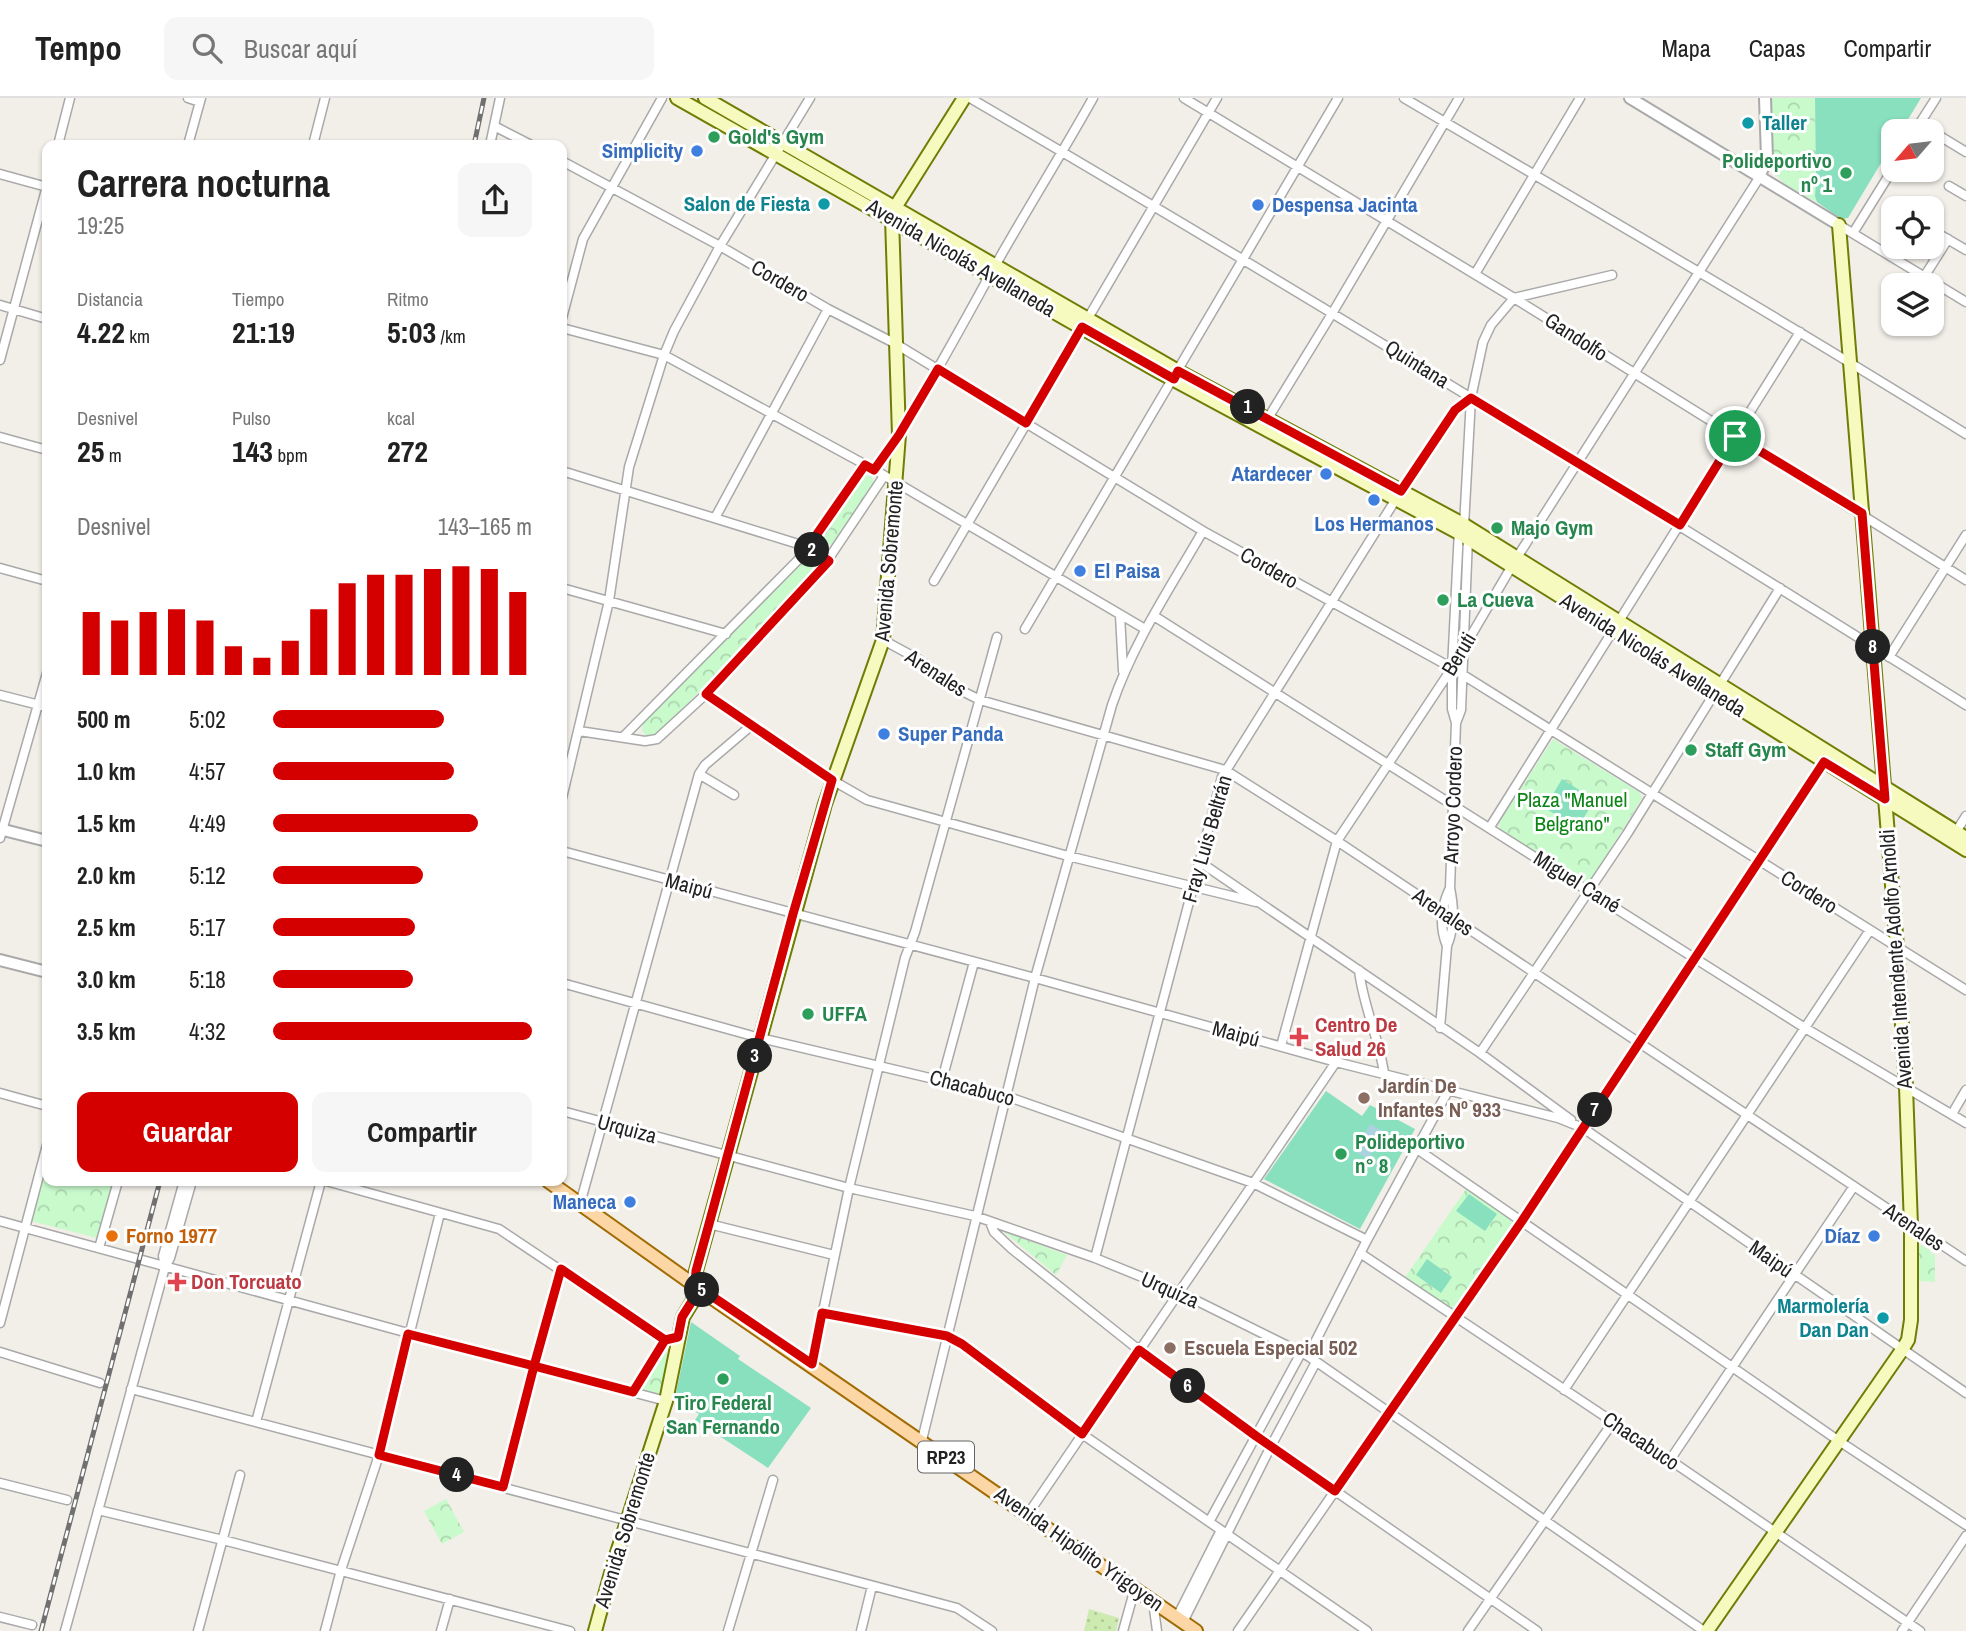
<!DOCTYPE html>
<html lang="es">
<head>
<meta charset="utf-8">
<style>
	body { margin:0; font-family:"Archivo Narrow",sans-serif; background:#f6f6f6; color:#222; height:100vh; display:flex; flex-direction:column; font-size:26px; white-space:nowrap }
	* { box-sizing:border-box; margin:0 }
	p { font-size:23px; color:#767676 }
	.icon { flex:none; width:38px; height:38px; fill:none; stroke:currentColor; stroke-width:2; stroke-linecap:round; stroke-linejoin:round }
	.map { position:relative; flex:1; overflow:hidden }
	.panel { position:absolute; left:42px; top:42px; width:525px; height:1046px; display:flex; flex-direction:column; background:#fff; border-radius:14px; box-shadow:0 2px 5px #0004 }
	.panel>* { flex:none }
	.needle { width:46px; rotate:242deg }
	.fabs { position:absolute; left:1881px; top:21px; display:grid; gap:14px }
	.fabs a { display:grid; place-items:center; width:63px; height:63px; border-radius:14px; background:#fff; box-shadow:0 2px 5px #0004; font-size:35px }
	.pin { position:absolute; display:grid; place-items:center; width:60px; height:60px; color:#fff; margin:-30px; border:4px solid #fff; border-radius:50%; box-shadow:0 2px 7px #0007 }
	.km { position:absolute; width:35px; height:35px; margin:-18px; border-radius:50%; background:#222; color:#fff; font-size:19px; line-height:35px; text-align:center }
	.round { display:grid; place-items:center; flex:none; width:74px; height:74px; border-radius:14px; background:#f6f6f6 }
	.head { display:flex; align-items:center; justify-content:space-between; height:119px; padding:0 35px }
	h1 { font-size:38px; font-weight:800; line-height:52px }
	.stats { display:grid; grid-template-columns:repeat(3,1fr); gap:10px; height:119px; padding:7px 35px }
	.stats div { display:grid; align-content:center }
	.stats b { font-size:30px; font-weight:800 }
	.stats small { font-size:19px; font-weight:400 }
	.stats p { font-size:19px }
	.chart { height:196px; padding:14px 35px }
	.chart p { display:flex; justify-content:space-between }
	.chart svg { width:100%; height:126px; margin-top:7px; stroke:#d40000; stroke-width:6 }
	.primary-button { display:flex; gap:14px; margin-top:auto; padding:14px 35px }
	.primary-button a { flex:1; height:80px; border-radius:14px; background:#d40000; color:#fff; font-size:28px; font-weight:800; line-height:80px; text-align:center }
	.primary-button a+a { background:#f6f6f6; color:#222 }
	ul { padding:0 35px; list-style:none; font-size:23px }
	li { display:grid; grid-template-columns:112px 84px 1fr; align-items:center; height:52px }
	li i { height:18px; border-radius:9px; background:#d40000 }
	header { display:flex; align-items:center; gap:42px; box-sizing:border-box; height:98px; padding:0 35px; background:#fff; border-bottom:2px solid #e0e0e0 }
	header strong { font-size:33px }
	nav { display:flex; gap:38px; margin-inline-start:auto; font-size:24px }
	.search { width:490px; height:63px; background:#f6f6f6; display:flex; align-items:center; gap:18px; box-sizing:border-box; padding:0 24px; border-radius:14px; color:#767676; font-size:26px }
	.map>svg:first-child { display:block }
	.grass { fill:url(#grass-dots) }
	.park { fill:url(#park-crowns) }
	.pitch { fill:#88e0be }
	.water { fill:#aad3df }
	.lines { fill:none; stroke-linecap:round; stroke-linejoin:round }
	.minor-casing { stroke:#a9a9a9; stroke-width:11 }
	.tertiary-casing { stroke:#a9a9a9; stroke-width:14 }
	.secondary-casing { stroke:#707d05; stroke-width:16 }
	.primary-casing { stroke:#a06b00; stroke-width:16 }
	.minor { stroke:#fff; stroke-width:8 }
	.tertiary { stroke:#fff; stroke-width:10 }
	.secondary { stroke:#f7fabf; stroke-width:12 }
	.primary { stroke:#fcd6a4; stroke-width:12 }
	.rail-casing { stroke:#707070; stroke-width:5 }
	.rail { stroke:#fff; stroke-width:2.5; stroke-dasharray:8; stroke-linecap:butt }
	.route-casing { stroke:#fff; stroke-width:14 }
	.route { stroke:#d40000; stroke-width:9 }
	.culture-dot { fill:#0f9aa8; stroke:#fff; stroke-width:2.5 }
	.leisure-dot { fill:#2e9e5b; stroke:#fff; stroke-width:2.5 }
	.shop-dot { fill:#3f7fe0; stroke:#fff; stroke-width:2.5 }
	.health-dot { fill:#e0444e; stroke:#fff; stroke-width:2.5 }
	.education-dot { fill:#8d6e63; stroke:#fff; stroke-width:2.5 }
	.food-dot { fill:#e8710a; stroke:#fff; stroke-width:2.5 }
	.labels { text-anchor:middle; stroke-width:6; stroke-linejoin:round; paint-order:stroke }
	.shield { fill:#fff; stroke:#646464; stroke-width:2 }
	.shield-label { font-size:19px; font-weight:bold; fill:#222 }
	.culture-label { font-size:21px; font-weight:bold; fill:#0d838f; stroke:#fff; text-anchor:end }
	.leisure-label { font-size:21px; font-weight:bold; fill:#27864d; stroke:#fff; text-anchor:start }
	.shop-label { font-size:21px; font-weight:bold; fill:#366cbe; stroke:#fff; text-anchor:end }
	.street-label { font-size:21px; fill:#222; stroke:#fff }
	.park-label { font-size:21px; fill:#0c8416; stroke:#fff }
	.health-label { font-size:21px; font-weight:bold; fill:#be3a42; stroke:#fff; text-anchor:start }
	.education-label { font-size:21px; font-weight:bold; fill:#785e54; stroke:#fff; text-anchor:start }
	.food-label { font-size:21px; font-weight:bold; fill:#c56008; stroke:#fff; text-anchor:start }
</style>
</head>
<body>
<header>
<strong>Tempo</strong>
<div class="search"><svg class="icon" aria-label="search" viewBox="0 0 24 24"><circle cx="10" cy="10" r="6"/><path d="M15 15l6 6"/></svg>Buscar aquí</div>
<nav><a>Mapa</a><a>Capas</a><a>Compartir</a></nav>
</header>
<div class="map">
<svg width="1966" height="1533" viewBox="0 0 1966 1533">
	<defs>
		<pattern id="grass-dots" width="8" height="8" patternUnits="userSpaceOnUse" patternTransform="scale(1.75)"><rect width="8" height="8" fill="#cdebb0"/><path d="M2 2h.1M6 6h.1" fill="none" stroke="#b0c997" stroke-width="1.8" stroke-linecap="round"/></pattern>
		<pattern id="park-crowns" width="20" height="18" patternUnits="userSpaceOnUse" patternTransform="scale(1.75)"><rect width="20" height="18" fill="#c8facc"/><path d="M2 6a3 3 0 1 1 6 0M12 15a3 3 0 1 1 6 0" fill="none" stroke="#acd6af"/></pattern>
	</defs>
	<rect width="100%" height="100%" fill="#f2efe9"/>
	<path class="grass" d="M1089 1511 1119 1520 1116 1533H1084Z"/>
	<path class="park" d="M1771 0H1815L1817 104 1788 89 1773 74Z
		M866 377 871 378 875 386 835 447 826 446 821 440 822 436 861 380Z
		M809 459 818 464 815 475 656 638H646L642 632 643 626 803 462Z
		M1553 641 1639 694 1642 700 1592 781 1588 784 1582 783 1502 733 1499 729 1500 723Z
		M47 1056V1083H113L97 1140 31 1123Z
		M1466 1091 1512 1121 1514 1127 1458 1208 1451 1211 1404 1181Z
		M1003 1133 1067 1157 1056 1177Z
		M1921 1147 1930 1152 1931 1156H1935V1184L1919 1183V1148Z
		M665 1254 668 1256 660 1296 657 1298 640 1291Z
		M446 1401 464 1434 442 1446 424 1413Z"/>
	<path class="pitch" d="M1815 0H1921L1901 33H1894L1893 45 1848 120 1841 121 1817 104 1815 98 1816 86 1813 83 1816 78Z
		M1562 681 1595 702 1577 730 1545 710Z
		M1326 993 1362 1018 1370 1007 1415 1031 1360 1131 1264 1081Z
		M1469 1096 1497 1116 1485 1133 1456 1113Z
		M1427 1161 1452 1179 1441 1195 1416 1177Z
		M691 1224 740 1258 738 1261 811 1310 768 1370 695 1322 699 1316 675 1300Z"/>
	<path class="water" d="M1370 1026 1383 1033 1369 1061 1355 1054Z"/>
	<g class="lines">
		<g class="minor-casing">
			<path id="minor" d="M188 0 200 4
				M970 0C1306 196 1637 400 1966 607
				M1184 0 1514 200 1966 482
				M1404 0C1592 111 1781 221 1966 336
				M1920 26 1966 54
				M494 28 531 47
				M1915 33 1936 0
				M58 47 70 0
				M188 47 201 0
				M313 47 325 0
				M490 47 500 0
				M562 63 720 148 828 211 896 246 1203 433 1452 570 1966 892
				M0 76 47 89
				M1949 88 1966 98
				M1839 127 1966 204
				M1932 132 1966 152
				M1853 135 1894 69
				M1475 176 1580 0
				M1924 179 1948 141
				M0 207 47 221
				M562 220 583 141 662 0
				M562 230 664 257 875 372 1145 531
				M0 262 47 88
				M1265 325 1333 214 1459 0
				M0 339 47 352
				M875 372C918 309 954 242 991 175 1024 116 1060 59 1093 0
				M562 373 808 449 829 463
				M715 420 828 211
				M1464 428 1471 300 1483 244 1491 227 1514 200 1612 177
				M0 470 47 483
				M934 483 1217 0
				M562 490 726 536
				M1120 517 1123 573
				M1154 518 1805 930 1966 1025
				M1025 531 1338 0
				M883 542 918 561 962 593 980 602 1225 672 1337 743 1966 1163
				M1889 559 1966 437
				M706 596 832 682 867 702 1068 758 1256 804
				M0 597 47 609
				M1456 625 1461 612 1468 440
				M579 633 645 643 657 641 706 596 817 478 884 378
				M623 639 798 462 865 367
				M699 676 734 697
				M562 700 609 503 629 369 664 257 674 233 720 148 810 0
				M1490 729 1800 234
				M1954 737 1966 718
				M0 740 47 575
				M562 753 1035 880 1336 964 1558 1020 1583 1030 1966 1295
				M1200 764 1480 955 1571 1022
				M1447 848C1439 829 1441 808 1450 790
				M1359 872C1363 908 1379 940 1384 975
				M562 885 760 940 1006 998 1253 1085 1367 1142
				M1440 930 1447 848C1455 829 1454 809 1450 790L1456 625 1452 611V570L1459 432
				M1281 948 1337 743 1452 570 1516 461 1759 80
				M1480 955 1627 736 1780 490
				M942 982 974 864
				M0 995 47 1008
				M562 1013 849 1090 975 1118 1095 1160 1179 1194 1308 1258 1704 1533
				M1952 1016 1966 992
				M1417 1051 1839 1343 1966 1427
				M326 1083 499 1131 665 1242
				M580 1106 699 676 705 667 752 627
				M0 1123 408 1235 666 1303
				M990 1124 994 1134 1012 1151 1139 1252 1256 1338 1537 1533
				M709 1126 834 1157
				M99 1150 118 1083
				M1360 1155 1670 1362 1920 1533
				M1095 1160 1222 679 1401 393 1455 312 1471 300
				M165 1169 163 1158 184 1083
				M822 1215 947 1238 962 1246 1082 1336 1367 1533
				M0 1225 47 1047
				M0 1254 100 1285
				M1308 1258 1367 1142 1448 993
				M812 1266 849 1090 905 860 915 834 997 539
				M131 1291 957 1510 992 1533
				M1564 1292 1870 832
				M633 1294 665 1242 670 1241
				M256 1324 321 1083
				M922 1342 1035 880 1112 607C1133 545 1170 490 1203 433
				M1670 1362 1854 1088
				M0 1385 67 1402
				M503 1389 561 1171
				M98 1412 223 1442 570 1533
				M1028 1416 1336 964
				M1209 1424 1301 1255
				M1153 1503 1157 1533
				M0 1519 32 1527
				M1177 1519 1221 1432
				M1183 1524 1271 1348 1316 1264
				M65 1533 165 1169 170 1160 192 1083
				M198 1533 240 1377
				M325 1533 341 1472 379 1357 440 1115
				M441 1533 450 1501
				M728 1533 773 1382
				M861 1533 872 1488
				M1123 1533 1135 1490
				M1238 1533 1522 1123 1824 664
				M1468 1533 1613 1324
				M1902 1533 1966 1438"/>
		</g>
		<g class="tertiary-casing">
			<path id="tertiary" d="M1630 0 1839 127
				M1759 80 1767 60 1765 0
				M0 731 47 743
				M0 862 47 874"/>
		</g>
		<g class="secondary-casing">
			<path id="secondary" d="M677 0 1161 275 1457 434 1966 752
				M705 0 1178 273 1463 426 1966 740
				M595 1533 614 1464 666 1303 683 1219 694 1201 696 1173 825 706 883 542 899 337 892 120 896 108 964 0
				M1707 1533 1902 1252 1908 1242 1911 1222V1128L1906 989 1897 849 1839 127"/>
		</g>
		<g class="primary-casing">
			<path id="primary" d="M548 1083 718 1204 1196 1533"/>
		</g>
		<use href="#minor" class="minor"/>
		<use href="#tertiary" class="tertiary"/>
		<use href="#secondary" class="secondary"/>
		<use href="#primary" class="primary"/>
		<g class="rail-casing">
			<path id="rail" d="M474 47 484 0
				M41 1533 160 1083"/>
		</g>
		<use href="#rail" class="rail"/>
	</g>
	<g class="lines">
		<g class="route-casing">
			<path id="route" d="M1735 338 1680 427 1471 300 1455 312 1401 393 1178 273 1174 281 1082 229 1026 325 938 271 899 337 874 372 865 367 808 449 829 463 706 596 832 682 793 816 709 1126 696 1173 694 1200 682 1219 678 1239 665 1242 633 1294 534 1268 503 1389 379 1357 408 1236 534 1268 561 1171 665 1242 678 1239 682 1219 694 1200V1186L812 1266 822 1215 947 1238 962 1246 1082 1336 1139 1252 1256 1338 1335 1393 1522 1123 1824 664 1885 701 1862 415 1735 338"/>
		</g>
		<use href="#route" class="route"/>
	</g>
	<g class="culture-dot">
		<circle cx="1748" cy="25" r="7"/>
		<circle cx="824" cy="106" r="7"/>
		<circle cx="1883" cy="1220" r="7"/>
	</g>
	<g class="leisure-dot">
		<circle cx="714" cy="39" r="7"/>
		<circle cx="1846" cy="75" r="7"/>
		<circle cx="1497" cy="430" r="7"/>
		<circle cx="1443" cy="502" r="7"/>
		<circle cx="1691" cy="652" r="7"/>
		<circle cx="808" cy="916" r="7"/>
		<circle cx="1341" cy="1056" r="7"/>
		<circle cx="723" cy="1281" r="7"/>
	</g>
	<g class="shop-dot">
		<circle cx="697" cy="53" r="7"/>
		<circle cx="1258" cy="107" r="7"/>
		<circle cx="1326" cy="376" r="7"/>
		<circle cx="1374" cy="402" r="7"/>
		<circle cx="1080" cy="473" r="7"/>
		<circle cx="884" cy="636" r="7"/>
		<circle cx="630" cy="1104" r="7"/>
		<circle cx="1874" cy="1138" r="7"/>
	</g>
	<g class="health-dot">
		<path d="M1295.5 928.5h7v7h7v7h-7v7h-7v-7h-7v-7h7z"/>
		<path d="M173.5 1173.5h7v7h7v7h-7v7h-7v-7h-7v-7h7z"/>
	</g>
	<g class="education-dot">
		<circle cx="1364" cy="1000" r="7"/>
		<circle cx="1170" cy="1250" r="7"/>
	</g>
	<circle class="food-dot" cx="112" cy="1138" r="7"/>
	<g class="labels">
		<rect class="shield" x="918" y="1343.5" width="56" height="31" rx="5"/>
		<g class="shield-label">
			<text x="946" y="1366">RP23</text>
		</g>
		<g class="culture-label">
			<text x="1762" y="32" text-anchor="start">Taller</text>
			<text x="810" y="113">Salon de Fiesta</text>
			<text x="1869" y="1215">Marmolería<tspan x="1869" dy="24">Dan Dan</tspan></text>
		</g>
		<g class="leisure-label">
			<text x="728" y="46">Gold's Gym</text>
			<text x="1832" y="70" text-anchor="end">Polideportivo<tspan x="1832" dy="24">nº 1</tspan></text>
			<text x="1511" y="437">Majo Gym</text>
			<text x="1457" y="509">La Cueva</text>
			<text x="1705" y="659">Staff Gym</text>
			<text x="822" y="923">UFFA</text>
			<text x="1355" y="1051">Polideportivo<tspan x="1355" dy="24">n° 8</tspan></text>
			<text x="723" y="1312" text-anchor="middle">Tiro Federal<tspan x="723" dy="24">San Fernando</tspan></text>
		</g>
		<g class="shop-label">
			<text x="683" y="60">Simplicity</text>
			<text x="1272" y="114" text-anchor="start">Despensa Jacinta</text>
			<text x="1312" y="383">Atardecer</text>
			<text x="1374" y="433" text-anchor="middle">Los Hermanos</text>
			<text x="1094" y="480" text-anchor="start">El Paisa</text>
			<text x="898" y="643" text-anchor="start">Super Panda</text>
			<text x="616" y="1111">Maneca</text>
			<text x="1860" y="1145">Díaz</text>
		</g>
		<g class="street-label">
			<text transform="translate(961 160) rotate(30)" y="7">Avenida Nicolás Avellaneda</text>
			<text transform="translate(780 183) rotate(30)" y="7">Cordero</text>
			<text transform="translate(1576 239) rotate(33)" y="7">Gandolfo</text>
			<text transform="translate(1417 266) rotate(32)" y="7">Quintana</text>
			<text transform="translate(889 463) rotate(-85)" y="7">Avenida Sobremonte</text>
			<text transform="translate(1269 470) rotate(29)" y="7">Cordero</text>
			<text transform="translate(1459 556) rotate(-59)" y="7">Beruti</text>
			<text transform="translate(1653 557) rotate(32)" y="7">Avenida Nicolás Avellaneda</text>
			<text transform="translate(936 575) rotate(33)" y="7">Arenales</text>
			<text transform="translate(1453 707) rotate(-88)" y="7">Arroyo Cordero</text>
			<text transform="translate(1207 741) rotate(-74)" y="7">Fray Luis Beltrán</text>
			<text transform="translate(1577 784) rotate(32)" y="7">Miguel Cané</text>
			<text transform="translate(689 788) rotate(15)" y="7">Maipú</text>
			<text transform="translate(1809 794) rotate(32)" y="7">Cordero</text>
			<text transform="translate(1443 814) rotate(34)" y="7">Arenales</text>
			<text transform="translate(1896 861) rotate(-94)" y="7">Avenida Intendente Adolfo Arnoldi</text>
			<text transform="translate(1236 936) rotate(15)" y="7">Maipú</text>
			<text transform="translate(972 990) rotate(15)" y="7">Chacabuco</text>
			<text transform="translate(627 1031) rotate(15)" y="7">Urquiza</text>
			<text transform="translate(1914 1129) rotate(34)" y="7">Arenales</text>
			<text transform="translate(1771 1161) rotate(35)" y="7">Maipú</text>
			<text transform="translate(1170 1192) rotate(24)" y="7">Urquiza</text>
			<text transform="translate(1641 1343) rotate(34)" y="7">Chacabuco</text>
			<text transform="translate(625 1432) rotate(-73)" y="7">Avenida Sobremonte</text>
			<text transform="translate(1079 1451) rotate(35)" y="7">Avenida Hipólito Yrigoyen</text>
		</g>
		<g class="park-label">
			<text x="1572" y="709">Plaza "Manuel<tspan x="1572" dy="24">Belgrano"</tspan></text>
		</g>
		<g class="health-label">
			<text x="1315" y="934">Centro De<tspan x="1315" dy="24">Salud 26</tspan></text>
			<text x="191" y="1191">Don Torcuato</text>
		</g>
		<g class="education-label">
			<text x="1378" y="995">Jardín De<tspan x="1378" dy="24">Infantes Nº 933</tspan></text>
			<text x="1184" y="1257">Escuela Especial 502</text>
		</g>
		<g class="food-label">
			<text x="126" y="1145">Forno 1977</text>
		</g>
	</g>
</svg>
<div class="fabs">
<a><svg class="needle" viewBox="-14 -14 28 28"><path d="M0-13l5 13h-10z" fill="#e53935"/><path d="M0 13l5-13h-10z" fill="#767676"/></svg></a>
<a><svg class="icon" aria-label="locate" viewBox="0 0 24 24"><circle cx="12" cy="12" r="6"/><path d="M12 2v4M12 18v4M2 12h4M18 12h4"/></svg></a>
<a><svg class="icon" aria-label="layers" viewBox="0 0 24 24"><path d="M12 4l9 5-9 5-9-5zM3 14l9 5 9-5"/></svg></a>
</div>
<div class="pin" style="left:1735px;top:338px;background:#1e9e55"><svg class="icon" aria-label="arrive" viewBox="0 0 24 24"><path d="M6 21V4h12l-3 4 3 4H6"/></svg></div>
<b class="km" style="left:1248px;top:309px">1</b>
<b class="km" style="left:812px;top:452px">2</b>
<b class="km" style="left:755px;top:958px">3</b>
<b class="km" style="left:457px;top:1377px">4</b>
<b class="km" style="left:702px;top:1192px">5</b>
<b class="km" style="left:1188px;top:1288px">6</b>
<b class="km" style="left:1595px;top:1012px">7</b>
<b class="km" style="left:1873px;top:549px">8</b>
<section class="panel">
<div class="head"><div><h1>Carrera nocturna</h1><p>19:25</p></div><a class="round"><svg class="icon" aria-label="share" viewBox="0 0 24 24"><path d="M12 15V3M7 8l5-5 5 5M5 13v7h14v-7"/></svg></a></div>
<div class="stats">
<div><p>Distancia</p><b>4.22<small> km</small></b></div>
<div><p>Tiempo</p><b>21:19</b></div>
<div><p>Ritmo</p><b>5:03<small> /km</small></b></div>
</div>
<div class="stats">
<div><p>Desnivel</p><b>25<small> m</small></b></div>
<div><p>Pulso</p><b>143<small> bpm</small></b></div>
<div><p>kcal</p><b>272</b></div>
</div>
<div class="chart"><p><span>Desnivel</span>143–165 m</p>
<svg viewBox="0 0 160 44" preserveAspectRatio="none"><path d="M5 44V22M15 44V25M25 44V22M35 44V21M45 44V25M55 44V34M65 44V38M75 44V32M85 44V21M95 44V12M105 44V9M115 44V9M125 44V7M135 44V6M145 44V7M155 44V15"/></svg>
</div>
<ul>
<li><b>500 m</b>5:02<i style="width:66%"></i></li>
<li><b>1.0 km</b>4:57<i style="width:70%"></i></li>
<li><b>1.5 km</b>4:49<i style="width:79%"></i></li>
<li><b>2.0 km</b>5:12<i style="width:58%"></i></li>
<li><b>2.5 km</b>5:17<i style="width:55%"></i></li>
<li><b>3.0 km</b>5:18<i style="width:54%"></i></li>
<li><b>3.5 km</b>4:32<i style="width:100%"></i></li>
</ul>
<div class="primary-button"><a>Guardar</a><a>Compartir</a></div>
</section>
</div>
</body>
</html>
